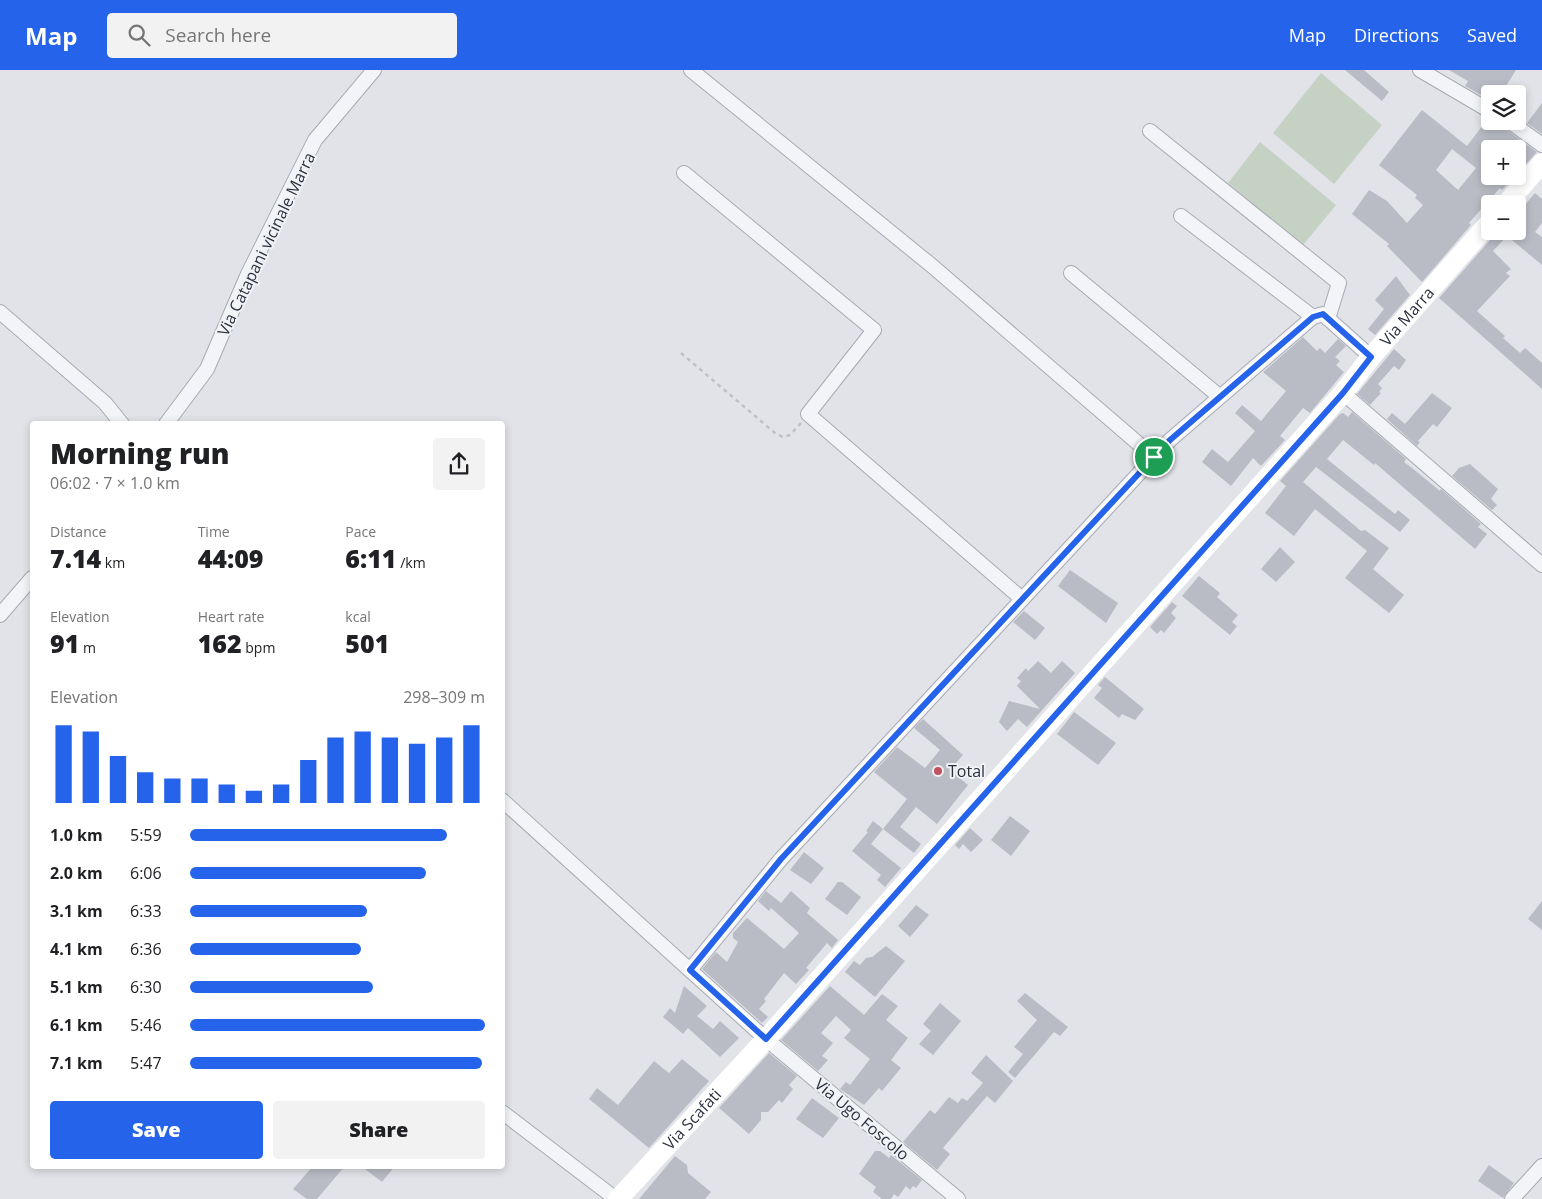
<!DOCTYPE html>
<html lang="en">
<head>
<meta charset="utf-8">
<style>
	body { margin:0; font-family:"Open Sans",sans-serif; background:#f2f2f2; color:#202124; height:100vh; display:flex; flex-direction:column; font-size:19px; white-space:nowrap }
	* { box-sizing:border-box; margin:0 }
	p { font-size:16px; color:#757577 }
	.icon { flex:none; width:28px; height:28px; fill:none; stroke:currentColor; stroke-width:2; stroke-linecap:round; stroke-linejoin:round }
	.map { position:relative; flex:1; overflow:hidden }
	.panel { position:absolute; left:30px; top:351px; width:475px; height:748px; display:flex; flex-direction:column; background:#fff; border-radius:5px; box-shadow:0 2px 8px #0003 }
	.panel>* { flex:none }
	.buttons { position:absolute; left:1481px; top:15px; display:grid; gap:10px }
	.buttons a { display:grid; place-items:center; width:45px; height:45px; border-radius:5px; background:#fff; box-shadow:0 2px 8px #0003; font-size:25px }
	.pin { position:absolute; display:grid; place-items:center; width:42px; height:42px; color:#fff; margin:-21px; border:2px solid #fff; border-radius:50%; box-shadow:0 1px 5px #0007 }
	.round { display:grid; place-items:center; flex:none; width:52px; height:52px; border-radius:5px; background:#f2f2f2 }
	.headline { display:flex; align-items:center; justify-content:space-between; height:85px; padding:0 20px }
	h1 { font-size:28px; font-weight:800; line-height:38px }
	.metrics { display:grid; grid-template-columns:repeat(3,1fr); gap:8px; height:85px; padding:5px 20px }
	.metrics div { display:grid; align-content:center }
	.metrics b { font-size:25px; font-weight:800 }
	.metrics small { font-size:14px; font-weight:400 }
	.metrics p { font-size:14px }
	.chart { height:140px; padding:10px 20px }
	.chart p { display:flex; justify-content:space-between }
	.chart svg { width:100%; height:90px; margin-top:5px; stroke:#2563eb; stroke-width:6 }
	.cta { display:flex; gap:10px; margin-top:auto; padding:10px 20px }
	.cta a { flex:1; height:58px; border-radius:5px; background:#2563eb; color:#fff; font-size:20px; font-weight:800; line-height:58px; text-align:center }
	.cta a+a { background:#f2f2f2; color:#202124 }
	ul { padding:0 20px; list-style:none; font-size:16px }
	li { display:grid; grid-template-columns:80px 60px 1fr; align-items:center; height:38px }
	li i { height:12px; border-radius:6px; background:#2563eb }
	header { display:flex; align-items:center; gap:30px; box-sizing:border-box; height:70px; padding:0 25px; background:#2563eb; color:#fff }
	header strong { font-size:24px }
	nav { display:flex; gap:28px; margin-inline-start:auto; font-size:18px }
	.search { width:350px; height:45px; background:#f2f2f2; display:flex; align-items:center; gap:12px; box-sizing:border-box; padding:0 18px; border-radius:5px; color:#757577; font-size:19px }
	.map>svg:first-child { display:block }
	.green { fill:#c5d1c3 }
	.building { fill:#b9bcc4; fill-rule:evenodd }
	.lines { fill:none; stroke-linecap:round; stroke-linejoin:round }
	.street-casing { stroke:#a7aab2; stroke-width:16 }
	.path { stroke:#bfc1c7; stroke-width:2.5; stroke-dasharray:4 4; stroke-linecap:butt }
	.street { stroke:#f3f4f7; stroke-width:14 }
	.secondary { stroke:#fff; stroke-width:20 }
	.route-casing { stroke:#fff; stroke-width:10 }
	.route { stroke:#2563eb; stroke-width:6 }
	.poi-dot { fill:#c0535b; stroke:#f0f2f6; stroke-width:2 }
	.labels { text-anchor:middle; stroke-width:4; stroke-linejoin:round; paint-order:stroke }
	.street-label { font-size:16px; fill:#2b303e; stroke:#f0f2f6 }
	.poi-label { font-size:16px; fill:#2b303e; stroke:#f0f2f6; text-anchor:start }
</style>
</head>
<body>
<header>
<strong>Map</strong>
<div class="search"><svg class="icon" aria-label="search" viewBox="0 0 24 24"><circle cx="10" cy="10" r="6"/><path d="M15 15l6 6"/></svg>Search here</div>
<nav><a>Map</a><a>Directions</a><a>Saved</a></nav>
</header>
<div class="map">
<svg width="1542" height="1129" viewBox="0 0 1542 1129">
	<rect width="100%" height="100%" fill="#e1e3e8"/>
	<path class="green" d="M1321 3 1382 55 1334 114 1273 63Z
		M1260 72 1336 135 1303 175 1228 113Z"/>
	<path class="building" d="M1345 0H1364L1389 22 1382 31Z
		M1449 0H1516L1501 24H1490V30L1465 16 1468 11Z
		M1542 33V64L1527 53Z
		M1422 40 1467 76 1486 51H1499L1504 58 1537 82 1518 103V79H1490V106H1515L1502 120 1500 118 1469 153 1471 155 1422 212 1387 176 1389 174 1352 144 1369 120 1387 131 1407 153 1423 135 1415 128 1417 125 1379 95ZM1452 79 1476 98 1458 120 1436 100Z
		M1535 123 1542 129V153L1535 162 1542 167V195L1507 166 1493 181 1511 199 1506 203 1510 206 1477 241 1505 266 1503 268 1520 283 1525 278 1542 293V319L1439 228 1498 161H1518V143Z
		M1396 206 1410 225 1375 265 1368 259 1384 239 1375 230Z
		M1303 267 1317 281 1320 278 1325 283 1338 269 1346 276 1335 287 1340 291 1336 295 1344 302 1310 343 1303 338 1280 366 1285 370 1261 396 1253 388 1231 416 1202 392 1212 379 1228 392 1255 361 1235 343 1242 335 1261 351 1286 321 1263 302Z
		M1394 279 1406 290 1399 300 1394 296 1378 314 1382 318 1379 322 1381 323 1370 335 1357 324Z
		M1432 323 1452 338 1437 357 1433 354 1418 371 1420 372 1417 376 1387 349 1392 343 1405 354Z
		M1352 342 1406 389 1404 392 1412 398 1440 421 1441 419 1481 454 1478 457 1487 464 1475 479 1375 393 1374 395 1343 370 1327 389 1395 444 1398 440 1410 450 1400 462 1316 397 1303 412 1361 461 1365 460 1389 478 1373 499 1404 525 1389 543 1345 508 1367 481 1315 439 1294 466 1265 443 1286 416 1280 411 1340 344 1343 343 1348 347Z
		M1470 394 1498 419 1491 429 1497 435 1492 440 1452 406 1459 398Z
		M1280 477 1295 492 1276 512 1261 499Z
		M1070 500 1118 533 1106 553 1058 516Z
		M1199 506 1220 523 1217 527 1238 545 1232 552 1237 556 1230 565 1182 526Z
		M1172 532 1177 536 1171 543 1176 548 1164 563 1161 560 1157 564 1150 557Z
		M1024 541 1045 558 1035 570 1013 552Z
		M1038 591 1051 603 1062 591 1075 603 1027 657 1018 649 1007 661 999 652 1009 631 1040 639 1017 616 1021 611 1017 608 1026 598 1028 601Z
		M1105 607 1144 639 1135 650 1122 644 1119 648 1094 628 1102 618 1098 615Z
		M1074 642 1116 673 1098 695 1057 664Z
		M923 649 963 685 950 700 968 715 937 754 916 737 900 757 921 774 914 783 883 759 907 729 874 702 897 677 925 698 940 680 914 658Z
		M1010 746 1030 761 1011 786 991 770Z
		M873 751 883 759 871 774 901 798 885 817 877 810 881 805 852 781 868 762 866 761Z
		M970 758 983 770 971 782 963 774 959 779 955 775Z
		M804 782 824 798 811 814 790 800Z
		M838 812H842L861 827 847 845 825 829Z
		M766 821 781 833 791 821 810 838 807 843 838 870 832 878 827 873 806 898 809 900 796 914 784 903 764 929 766 931 759 939 768 947 762 953 702 899 716 882 727 892 738 872 733 868V863L747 848 784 879 799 863 771 838 769 841 758 831Z
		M1542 831V860L1528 849Z
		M916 835 929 845 910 867 898 856Z
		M886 876 905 891 875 927 845 902 854 891 860 895 866 888 872 887Z
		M684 916 707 936 697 946 713 959 720 951 739 968 720 987 688 958 683 964 663 947 670 938 675 943Z
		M830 916 864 945 882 924 898 936 886 950 908 968 891 990 901 998 882 1021 879 1018 864 1035 840 1019 846 1012 850 1015 870 989 844 968 851 960 836 946 821 963 833 973 822 986 828 990 818 1001 781 970Z
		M1025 923 1068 957 1060 966 1054 962 1015 1008 1008 1002 1023 984 1014 977 1037 950 1017 931Z
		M940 933 961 951 933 985 919 974 931 961 923 954Z
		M769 983 797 1006 789 1015 793 1019 782 1033 779 1030 768 1042H761V1050L749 1064 719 1038Z
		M986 985 1013 1011 995 1033 987 1026 943 1078 950 1084 937 1100 903 1072 930 1040 935 1044 949 1027 958 1033 962 1028 967 1031 983 1013 971 1003Z
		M682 989 709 1011 649 1078 589 1029 597 1018 618 1035 654 991 669 1003Z
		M812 1028 839 1048 823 1068 796 1049Z
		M875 1081H880L889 1088 891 1085 922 1110 916 1118 913 1116 910 1120 906 1116 898 1127 894 1124 891 1129H882L873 1122 876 1117 859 1104Z
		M675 1086 687 1095 688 1103 711 1122 705 1129H639Z
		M1489 1095 1514 1113 1503 1128 1478 1111Z
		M313 1096H345L317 1129H307L293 1119Z
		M361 1096H395L382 1112Z"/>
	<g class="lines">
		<g class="street-casing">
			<path id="street" d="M691 0 931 195 1154 387
				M1420 0 1490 41
				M1509 51 1542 75
				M1150 61 1339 213 1328 249
				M684 103 874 260 808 344 1022 529
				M1181 146 1313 247
				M1071 203 1219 326
				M0 242 105 333 122 354
				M1343 323 1542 495
				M166 354 207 299 248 204 315 70 374 0
				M0 545 32 508
				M502 730 766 969 958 1129
				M690 900 781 789 1170 370 1313 247 1323 244 1371 287
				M502 1042 616 1129
				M1512 1129 1542 1096"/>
		</g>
		<path class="path" d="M681 283 775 363 783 367 790 365 801 353"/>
		<use href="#street" class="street"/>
		<g class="secondary">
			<path d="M1506 134 1542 93"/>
			<path id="s1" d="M618 1129 766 969 1343 323 1371 287 1490 152"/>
		</g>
	</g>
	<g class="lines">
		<g class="route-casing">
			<path id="route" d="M1323 244 1371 287 1343 323 766 969 690 900 781 789 1170 370 1313 247Z"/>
		</g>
		<use href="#route" class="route"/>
	</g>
	<circle class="poi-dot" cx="938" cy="701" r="5"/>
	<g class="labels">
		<g class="street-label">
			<text transform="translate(266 174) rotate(-64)" y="6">Via Catapani vicinale Marra</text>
			<text dy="6" stroke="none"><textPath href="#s1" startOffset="1184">Via Marra</textPath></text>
			<text dy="6" stroke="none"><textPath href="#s1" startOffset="109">Via Scafati</textPath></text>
			<text transform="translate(862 1049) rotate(40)" y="6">Via Ugo Foscolo</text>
		</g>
		<g class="poi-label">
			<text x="948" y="707">Total</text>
		</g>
	</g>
</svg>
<div class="buttons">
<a><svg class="icon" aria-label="layers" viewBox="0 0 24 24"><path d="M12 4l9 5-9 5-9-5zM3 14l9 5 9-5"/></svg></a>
<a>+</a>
<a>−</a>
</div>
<div class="pin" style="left:1154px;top:387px;background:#1e9e55"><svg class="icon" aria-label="arrive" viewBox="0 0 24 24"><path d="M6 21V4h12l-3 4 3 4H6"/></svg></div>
<section class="panel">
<div class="headline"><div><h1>Morning run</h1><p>06:02 · 7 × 1.0 km</p></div><a class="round"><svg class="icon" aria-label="share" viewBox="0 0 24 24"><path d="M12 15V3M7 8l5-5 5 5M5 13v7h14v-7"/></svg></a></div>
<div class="metrics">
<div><p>Distance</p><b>7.14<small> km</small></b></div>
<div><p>Time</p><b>44:09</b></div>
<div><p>Pace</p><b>6:11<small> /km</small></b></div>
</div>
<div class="metrics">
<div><p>Elevation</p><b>91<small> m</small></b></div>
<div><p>Heart rate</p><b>162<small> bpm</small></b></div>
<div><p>kcal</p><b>501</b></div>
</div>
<div class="chart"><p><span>Elevation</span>298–309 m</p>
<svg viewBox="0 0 160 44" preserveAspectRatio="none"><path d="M5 44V6M15 44V9M25 44V21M35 44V29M45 44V32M55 44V32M65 44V35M75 44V38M85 44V35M95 44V23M105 44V12M115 44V9M125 44V12M135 44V15M145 44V12M155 44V6"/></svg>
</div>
<ul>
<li><b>1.0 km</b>5:59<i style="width:87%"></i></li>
<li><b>2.0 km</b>6:06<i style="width:80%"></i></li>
<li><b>3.1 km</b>6:33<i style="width:60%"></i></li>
<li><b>4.1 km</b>6:36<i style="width:58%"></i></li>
<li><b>5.1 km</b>6:30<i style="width:62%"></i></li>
<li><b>6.1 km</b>5:46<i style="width:100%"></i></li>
<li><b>7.1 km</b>5:47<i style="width:99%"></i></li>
</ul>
<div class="cta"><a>Save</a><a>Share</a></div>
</section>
</div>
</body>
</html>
